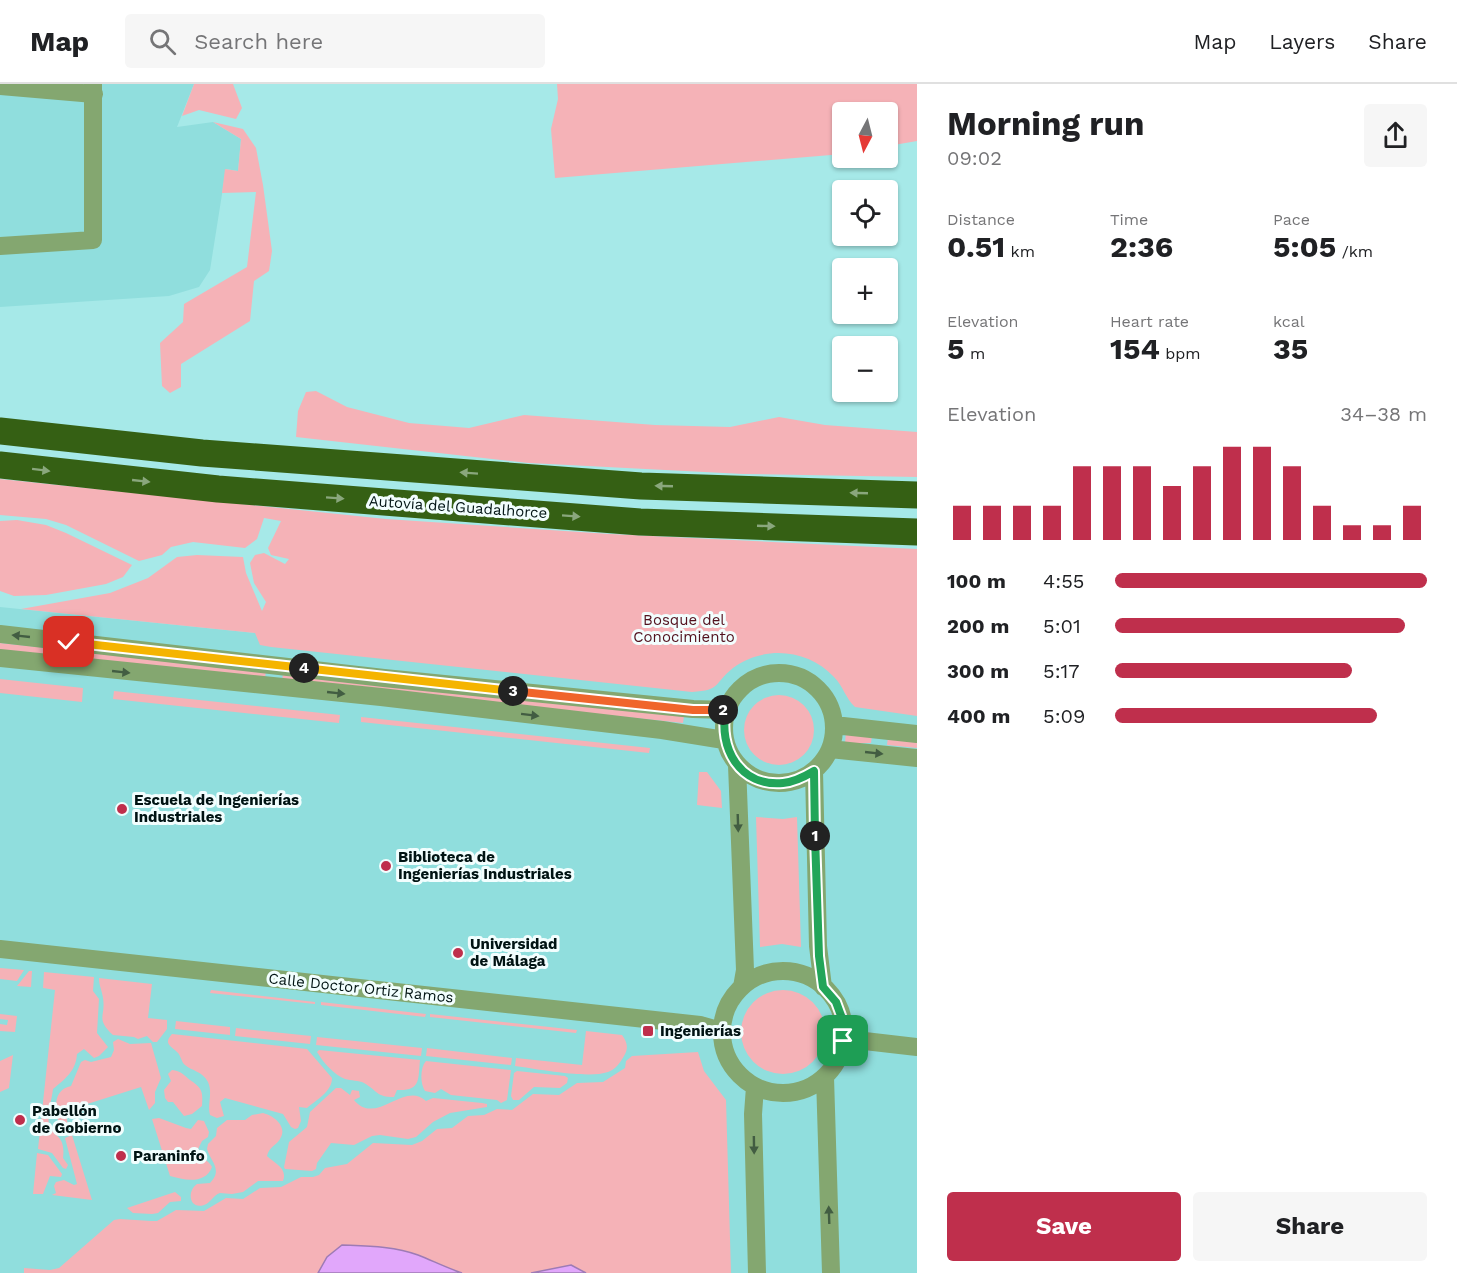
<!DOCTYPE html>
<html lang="en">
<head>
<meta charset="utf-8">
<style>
	body { margin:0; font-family:"Work Sans",sans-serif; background:#f6f6f6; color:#202124; height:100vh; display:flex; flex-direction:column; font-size:22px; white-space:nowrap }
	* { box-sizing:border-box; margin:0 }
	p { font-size:20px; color:#757577 }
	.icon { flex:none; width:33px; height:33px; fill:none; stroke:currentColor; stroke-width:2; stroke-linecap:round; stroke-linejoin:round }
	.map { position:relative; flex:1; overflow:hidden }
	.details { display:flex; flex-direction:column; background:#fff; width:540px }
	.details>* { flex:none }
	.needle { width:39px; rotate:187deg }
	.buttons { position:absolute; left:832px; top:18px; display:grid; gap:12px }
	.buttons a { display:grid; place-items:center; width:66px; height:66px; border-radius:6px; background:#fff; box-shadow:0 2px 4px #0004; font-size:30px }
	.pin { position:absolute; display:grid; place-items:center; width:51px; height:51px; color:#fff; margin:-26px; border-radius:12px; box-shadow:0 3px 9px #0006 }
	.km { position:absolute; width:30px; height:30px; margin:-15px; border-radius:50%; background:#222; color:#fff; font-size:16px; line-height:30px; text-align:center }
	.round { display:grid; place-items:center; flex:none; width:63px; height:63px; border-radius:6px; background:#f6f6f6 }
	.headline { display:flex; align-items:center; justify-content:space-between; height:102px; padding:0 30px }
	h1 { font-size:33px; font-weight:700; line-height:45px }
	.figures { display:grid; grid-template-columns:repeat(3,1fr); gap:9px; height:102px; padding:6px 30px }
	.figures div { display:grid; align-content:center }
	.figures b { font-size:30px; font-weight:700 }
	.figures small { font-size:16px; font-weight:400 }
	.figures p { font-size:16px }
	.chart { height:168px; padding:12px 30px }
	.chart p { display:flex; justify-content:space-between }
	.chart svg { width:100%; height:108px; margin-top:6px; stroke:#bf2f4c; stroke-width:6 }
	.cta { display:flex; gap:12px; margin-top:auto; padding:12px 30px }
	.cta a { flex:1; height:69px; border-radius:6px; background:#bf2f4c; color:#fff; font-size:24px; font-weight:700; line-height:69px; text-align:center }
	.cta a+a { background:#f6f6f6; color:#202124 }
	ul { padding:0 30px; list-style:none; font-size:20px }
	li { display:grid; grid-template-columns:96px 72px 1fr; align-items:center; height:45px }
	li i { height:15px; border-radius:8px; background:#bf2f4c }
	header { display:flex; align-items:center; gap:36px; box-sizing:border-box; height:84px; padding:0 30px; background:#fff; border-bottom:2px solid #e0e0e0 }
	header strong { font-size:28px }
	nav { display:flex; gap:33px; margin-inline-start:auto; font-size:21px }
	.search { width:420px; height:54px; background:#f6f6f6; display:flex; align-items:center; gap:15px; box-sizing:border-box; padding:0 21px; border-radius:6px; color:#757577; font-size:22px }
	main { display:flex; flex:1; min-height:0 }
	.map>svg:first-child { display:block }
	.built { fill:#90dedd }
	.green { fill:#f5b2b7 }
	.water { fill:#e1a7fb; stroke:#9e7bb5; stroke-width:1.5 }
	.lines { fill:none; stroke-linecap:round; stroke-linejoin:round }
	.minor { stroke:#84a770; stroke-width:18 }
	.highway { stroke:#356014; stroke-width:27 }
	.oneway { fill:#8aa77d }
	.oneway2 { fill:#425d42 }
	.split-1-casing { stroke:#fff; stroke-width:12 }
	.split-2-casing { stroke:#fff; stroke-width:12 }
	.split-3-casing { stroke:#fff; stroke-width:12 }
	.split-4-casing { stroke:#fff; stroke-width:12 }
	.split-5-casing { stroke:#fff; stroke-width:12 }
	.split-1 { stroke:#22a559; stroke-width:8 }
	.split-2 { stroke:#22a559; stroke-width:8 }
	.split-3 { stroke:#f0652b; stroke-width:8 }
	.split-4 { stroke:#f5b400; stroke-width:8 }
	.split-5 { stroke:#f5b400; stroke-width:8 }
	.poi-dot { fill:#bf2f4c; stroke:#f2fefe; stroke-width:2 }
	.labels { text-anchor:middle; stroke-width:6; stroke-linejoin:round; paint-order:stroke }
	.street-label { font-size:15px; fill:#001313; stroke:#f2fefe }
	.park-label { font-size:15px; fill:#52101d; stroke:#f2fefe }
	.poi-label { font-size:15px; font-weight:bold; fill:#001313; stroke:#f2fefe; text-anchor:start }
</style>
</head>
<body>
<header>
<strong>Map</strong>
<div class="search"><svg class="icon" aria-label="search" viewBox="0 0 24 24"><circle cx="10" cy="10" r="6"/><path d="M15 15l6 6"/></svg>Search here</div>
<nav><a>Map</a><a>Layers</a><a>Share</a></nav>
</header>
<main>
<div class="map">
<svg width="917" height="1189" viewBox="0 0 917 1189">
	<rect width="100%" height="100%" fill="#a6e9e8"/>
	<path class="built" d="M0 0H194L177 43 213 38 241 55 238 87 226 85 210 186 199 203 169 212 0 223Z
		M275 495 917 506V1189H0V523L255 549Z"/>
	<path class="green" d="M194 0H233L242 24 236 35 199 26 182 32Z
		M557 0H917V57L888 62V28H843V70L555 94 551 45 558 15Z
		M213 38 243 45 256 64 263 101 272 167 269 187 254 197 250 237 181 280V303L170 309 162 302 160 259 183 238 184 220 247 183 256 108 222 109 225 85 238 87 241 55Z
		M316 307 347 323 409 339 469 344 524 331 655 341 730 343 779 333 825 341 917 348V393L743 390 529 379 296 353 298 327 306 308Z
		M0 395 386 435 610 450 917 465V632L855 623C846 615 843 602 834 593 808 565 764 561 733 584 713 600 722 606 692 608L271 563 260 561 255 549 21 525 110 509 148 494 177 473 197 471 243 473 246 489 262 527 266 518 254 499 250 479 255 471 264 469 285 480 289 475 271 471 268 464 281 437 264 434 257 455 245 464 193 458 171 463 162 471 139 477 66 441 46 435 0 431Z
		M17 436 46 441 66 449 132 481 123 493 106 500 46 511 14 512 0 507V437Z
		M0 559 266 587 265 594 0 566Z
		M283 589 684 632 683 639 282 597Z
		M0 595 83 604 82 618 0 609Z
		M114 607 340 631 339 639 113 615Z
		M744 646a35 35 0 1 1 70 0a35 35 0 1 1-70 0Z
		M361 633 650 664 649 669 361 638Z
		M846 647 872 652 871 659H845Z
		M888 653 917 657V664L887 661Z
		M699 688H707L721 707 722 724 697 721Z
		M756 733 783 735 797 733 801 863 782 860 760 863Z
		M0 884 24 886 17 897 0 895Z
		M29 887H32L31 903 17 902Z
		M44 888 94 893 93 907 99 915 97 949 108 963 99 972 94 974 84 965 77 970C76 987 65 995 53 1005 52 1015 47 1030 49 1040 53 1054 66 1050 63 1074L68 1081 66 1085 63 1084 52 1069 38 1065 55 906 43 904Z
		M99 894 152 900 148 934 167 936V945L157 958H153L147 952 138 955 134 953 113 951C95 934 106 933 103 914 102 906 99 902 99 894Z
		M741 948a42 42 0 1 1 84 0a42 42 0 1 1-84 0Z
		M211 906 315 918V920L210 909Z
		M321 918 426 930 425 933 321 921Z
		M0 930 17 932 15 948 0 947V940L7 941 8 936 0 935Z
		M430 930 577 946 576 949 430 933Z
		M176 937 230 943V951L175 945Z
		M236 944 311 952 310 960 235 952Z
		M586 947 622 951C627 958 629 964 624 972 620 979 616 985 608 988 588 995 538 985 515 982L516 974 582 981Z
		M172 950 307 965 332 994C332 1008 316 1016 307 1024L299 1023 301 1037 298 1044 295 1045 291 1043 283 1030 225 1014 220 1018 224 1032 217 1034 210 1031C207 1021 213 1009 208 998 202 987 192 987 185 981 181 978 181 971 177 968 171 962 163 960 172 950Z
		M317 953 422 964 421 972 316 961Z
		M118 955 130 960 151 959 161 994 155 1008V1019L149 1026 141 1003 65 1027 68 1041 63 1042 59 1040C55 1026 52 1006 71 1002L81 978 85 976 91 978 111 973 114 966 113 958Z
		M427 964 512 974 511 981 426 972Z
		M319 966 420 976C418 996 421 1007 397 1006L394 1013C376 1013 378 1007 364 999 359 996 351 997 345 995 334 991 323 978 317 968Z
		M698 968 704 987 726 1016 731 1189H586L571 1181 531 1189H462L442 1182 417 1171 392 1164 366 1162 327 1173 318 1189H24V1184L50 1186 59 1184 114 1136 120 1135 151 1137H157L176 1126 204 1127 226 1114 243 1115 260 1104 281 1103 301 1093H313L319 1091 325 1084 347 1080 373 1059 412 1061 422 1057 437 1045 452 1044 468 1032 484 1031 497 1025 512 1026 533 1010 559 1011 577 999 603 998 625 984 626 977 632 972Z
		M13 971 9 1004 0 1008V977Z
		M426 977 511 986 507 1016 501 1019 497 1016 451 1011 441 1005 435 1009 425 1007C420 999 420 984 426 977Z
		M172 986C181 987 184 991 190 996 202 1004 203 1007 202 1022L192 1030 184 1032 173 1018H168L165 1014 164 1006 171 997 168 990Z
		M517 987 565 992 568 994 567 999 560 1004 534 1003 519 1016H513L511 1012 514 989Z
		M336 1004H341L350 1011 352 1006 359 1007 360 1013 354 1016C376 1043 404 996 426 1017L433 1014 482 1019 487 1020V1023L450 1029 433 1038 416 1053 408 1055 380 1051 372 1052 354 1061 331 1059 317 1079 316 1085 312 1087 285 1085 284 1083 289 1058 307 1043 310 1028Z
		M263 1029C272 1031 287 1041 281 1053 278 1061 269 1062 267 1072 274 1079 288 1084 283 1097H258L243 1108 232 1110 220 1109C213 1111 211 1119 204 1121 190 1126 186 1108 197 1100L210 1099C223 1086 211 1078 207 1065L208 1060 216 1052 217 1044 227 1036H245L252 1031Z
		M159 1034 186 1044 191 1045 198 1036 204 1037 209 1048 208 1053 202 1057 197 1067C201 1075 209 1076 212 1083 205 1101 184 1096 170 1092L152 1035Z
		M72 1051 92 1116 52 1111 56 1109 54 1102 56 1098 64 1096 74 1101 77 1100 65 1054Z
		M37 1069 48 1071 62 1090 61 1093 50 1092 43 1110H33Z
		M175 1108 181 1113V1117L170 1118 158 1129 152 1130 133 1129 127 1124Z"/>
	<path class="water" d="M342 1161C367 1162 394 1162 418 1171 433 1177 447 1184 462 1189H318L327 1173Z
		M571 1181 586 1189H531Z"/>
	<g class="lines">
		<path class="minor" d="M0 2 94 10
			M0 162 93 156V0
			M0 550 384 594 693 625 726 626
			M0 574 381 613 662 646 724 656
			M724 644a55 55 0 1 1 110 0a55 55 0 1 1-110 0Z
			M834 641 917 650
			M830 665 917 674
			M737 681 745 886 742 903
			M814 687 818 862 823 903
			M0 865 636 934 700 941 721 947
			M722 948a61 61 0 1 1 122 0a61 61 0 1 1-122 0Z
			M843 957 856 956 917 963
			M825 993 831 1189
			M755 1003 753 1030 757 1189"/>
		<path class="highway" d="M0 347 202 369 641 402 917 411
			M0 381 218 405 640 438 917 448"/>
	</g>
	<defs><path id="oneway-solid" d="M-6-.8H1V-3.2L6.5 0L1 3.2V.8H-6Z" transform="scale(1.5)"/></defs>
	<g class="oneway">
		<use href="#oneway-solid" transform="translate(41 386) rotate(7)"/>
		<use href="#oneway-solid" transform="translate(469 389) rotate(-176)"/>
		<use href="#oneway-solid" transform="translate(141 397) rotate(6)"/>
		<use href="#oneway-solid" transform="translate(664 402) rotate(-178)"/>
		<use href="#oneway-solid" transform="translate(859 409) rotate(-178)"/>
		<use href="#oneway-solid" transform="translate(335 414) rotate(4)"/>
		<use href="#oneway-solid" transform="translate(571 432) rotate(4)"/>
		<use href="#oneway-solid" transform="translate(766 442) rotate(2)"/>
	</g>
	<g class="oneway2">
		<use href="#oneway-solid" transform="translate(21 552) rotate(-174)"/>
		<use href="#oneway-solid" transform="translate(121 588) rotate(6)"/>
		<use href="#oneway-solid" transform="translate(336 609) rotate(6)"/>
		<use href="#oneway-solid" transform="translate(530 631) rotate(7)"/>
		<use href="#oneway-solid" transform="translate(874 669) rotate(6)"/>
		<use href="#oneway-solid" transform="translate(738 739) rotate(88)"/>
		<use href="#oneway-solid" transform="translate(754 1061) rotate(89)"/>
		<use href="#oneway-solid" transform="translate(829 1131) rotate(-92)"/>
	</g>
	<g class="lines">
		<g class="split-1-casing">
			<path id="split-1" d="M815 752 819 872 823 903 836 918 843 937V957"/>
		</g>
		<g class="split-2-casing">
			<path id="split-2" d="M723 626H726C718 664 740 703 783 699 794 698 804 693 814 687L815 752"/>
		</g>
		<g class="split-3-casing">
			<path id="split-3" d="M513 607 693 626H723"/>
		</g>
		<g class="split-4-casing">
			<path id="split-4" d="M304 584 513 607"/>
		</g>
		<g class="split-5-casing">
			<path id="split-5" d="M69 558 304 584"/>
		</g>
		<use href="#split-1" class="split-1"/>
		<use href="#split-2" class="split-2"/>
		<use href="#split-3" class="split-3"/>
		<use href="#split-4" class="split-4"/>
		<use href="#split-5" class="split-5"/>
	</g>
	<g class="poi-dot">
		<circle cx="122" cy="725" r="6"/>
		<circle cx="386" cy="782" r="6"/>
		<circle cx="458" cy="869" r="6"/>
		<rect x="642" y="941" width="12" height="12" rx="3"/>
		<circle cx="20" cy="1036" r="6"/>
		<circle cx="121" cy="1072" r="6"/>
	</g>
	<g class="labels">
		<g class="street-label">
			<text transform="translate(458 423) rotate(4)" y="5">Autovía del Guadalhorce</text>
			<text transform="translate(361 904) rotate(6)" y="5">Calle Doctor Ortiz Ramos</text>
		</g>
		<g class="park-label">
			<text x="684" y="541">Bosque del<tspan x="684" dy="17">Conocimiento</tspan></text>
		</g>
		<g class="poi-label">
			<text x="134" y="721">Escuela de Ingenierías<tspan x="134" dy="17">Industriales</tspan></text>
			<text x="398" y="778">Biblioteca de<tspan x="398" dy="17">Ingenierías Industriales</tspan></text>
			<text x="470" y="865">Universidad<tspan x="470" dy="17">de Málaga</tspan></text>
			<text x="660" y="952">Ingenierías</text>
			<text x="32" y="1032">Pabellón<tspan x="32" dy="17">de Gobierno</tspan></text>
			<text x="133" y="1077">Paraninfo</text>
		</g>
	</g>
</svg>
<div class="buttons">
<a><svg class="needle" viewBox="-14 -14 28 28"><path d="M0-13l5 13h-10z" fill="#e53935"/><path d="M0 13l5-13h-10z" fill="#757577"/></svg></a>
<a><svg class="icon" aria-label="locate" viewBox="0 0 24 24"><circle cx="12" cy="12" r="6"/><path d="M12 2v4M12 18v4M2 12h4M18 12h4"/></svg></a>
<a>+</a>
<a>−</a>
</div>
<div class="pin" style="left:843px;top:957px;background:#1e9e55"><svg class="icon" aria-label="arrive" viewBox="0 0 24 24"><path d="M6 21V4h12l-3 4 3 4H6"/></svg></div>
<div class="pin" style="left:69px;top:558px;background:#d93025"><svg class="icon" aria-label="check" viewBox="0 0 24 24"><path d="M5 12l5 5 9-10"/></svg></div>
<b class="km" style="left:815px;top:752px">1</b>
<b class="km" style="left:723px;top:626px">2</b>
<b class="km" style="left:513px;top:607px">3</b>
<b class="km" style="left:304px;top:584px">4</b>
</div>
<section class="details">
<div class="headline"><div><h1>Morning run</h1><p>09:02</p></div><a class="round"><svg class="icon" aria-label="share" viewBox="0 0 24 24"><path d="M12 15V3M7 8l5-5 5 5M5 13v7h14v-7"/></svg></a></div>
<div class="figures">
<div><p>Distance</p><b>0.51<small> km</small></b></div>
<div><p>Time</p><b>2:36</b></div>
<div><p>Pace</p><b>5:05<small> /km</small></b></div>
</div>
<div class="figures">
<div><p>Elevation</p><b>5<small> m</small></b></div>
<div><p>Heart rate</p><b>154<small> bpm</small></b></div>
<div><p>kcal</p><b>35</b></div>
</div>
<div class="chart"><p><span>Elevation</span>34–38 m</p>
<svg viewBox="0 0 160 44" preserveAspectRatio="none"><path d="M5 44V30M15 44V30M25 44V30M35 44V30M45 44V14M55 44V14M65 44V14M75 44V22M85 44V14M95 44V6M105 44V6M115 44V14M125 44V30M135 44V38M145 44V38M155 44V30"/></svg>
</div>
<ul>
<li><b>100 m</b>4:55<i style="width:100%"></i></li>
<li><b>200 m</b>5:01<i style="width:93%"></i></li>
<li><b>300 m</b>5:17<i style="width:76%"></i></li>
<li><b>400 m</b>5:09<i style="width:84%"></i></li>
</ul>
<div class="cta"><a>Save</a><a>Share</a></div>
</section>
</main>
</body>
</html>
